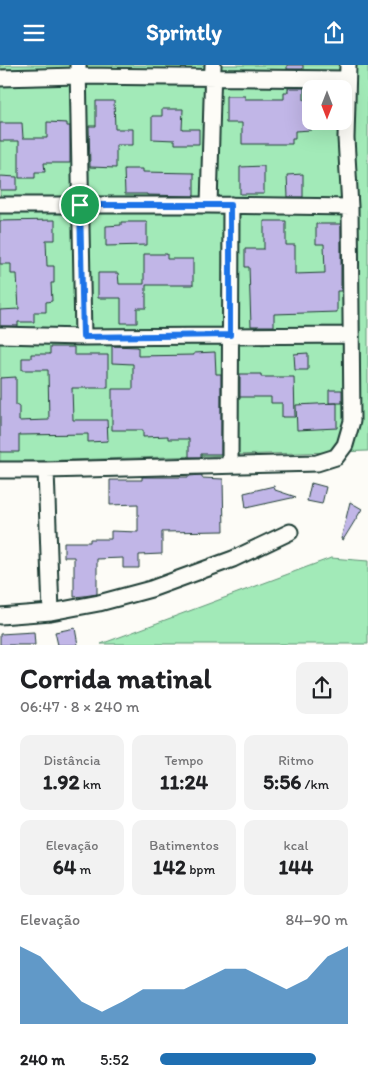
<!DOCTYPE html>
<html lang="pt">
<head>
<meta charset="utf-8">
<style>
	body { margin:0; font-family:Itim,sans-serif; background:#f2f2f2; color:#202124; height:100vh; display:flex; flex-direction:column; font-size:19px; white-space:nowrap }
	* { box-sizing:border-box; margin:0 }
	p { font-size:16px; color:#757577 }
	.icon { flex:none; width:28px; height:28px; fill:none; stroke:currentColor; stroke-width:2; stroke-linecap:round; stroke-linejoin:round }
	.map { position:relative; height:580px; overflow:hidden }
	.drawer { display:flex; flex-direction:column; background:#fff; flex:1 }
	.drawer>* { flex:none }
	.needle { width:32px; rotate:180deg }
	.controls { position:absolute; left:302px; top:15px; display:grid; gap:10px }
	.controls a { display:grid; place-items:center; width:50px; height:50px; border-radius:10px; background:#fff; box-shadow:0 5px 20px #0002; font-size:25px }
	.pin { position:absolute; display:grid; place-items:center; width:42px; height:42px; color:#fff; margin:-21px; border:2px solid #fff; border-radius:50%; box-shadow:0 1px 5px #0007 }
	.round { display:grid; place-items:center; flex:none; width:52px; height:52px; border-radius:10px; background:#f2f2f2 }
	.head { display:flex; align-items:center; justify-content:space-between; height:85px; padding:0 20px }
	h1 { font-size:28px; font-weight:800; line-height:38px }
	.metrics { display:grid; grid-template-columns:repeat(3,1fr); gap:8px; height:85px; padding:5px 20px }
	.metrics div { display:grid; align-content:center; border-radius:10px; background:#f2f2f2; text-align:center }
	.metrics b { font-size:21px; font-weight:800 }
	.metrics small { font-size:14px; font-weight:400 }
	.metrics p { font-size:14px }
	.chart { height:140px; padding:10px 20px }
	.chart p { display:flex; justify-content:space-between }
	.chart svg { width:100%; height:90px; margin-top:5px; fill:#1f6fb2; opacity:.7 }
	ul { padding:0 20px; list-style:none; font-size:16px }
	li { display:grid; grid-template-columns:80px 60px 1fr; align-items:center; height:38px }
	li i { height:12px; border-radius:6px; background:#1f6fb2 }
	header { display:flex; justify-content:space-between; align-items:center; height:65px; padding:0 20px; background:#1f6fb2; color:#fff; font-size:22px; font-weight:800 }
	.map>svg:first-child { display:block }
	.green { fill:#a2eab8; stroke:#609476; fill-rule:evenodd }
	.building { fill:#c1b6e7; stroke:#1f3d34 }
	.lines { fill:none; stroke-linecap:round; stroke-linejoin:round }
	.minor-casing { stroke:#1f3d34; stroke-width:19 }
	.minor { stroke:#fdfcf7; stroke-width:15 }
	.route-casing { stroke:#fff; stroke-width:10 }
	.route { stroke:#1a73e8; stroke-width:6 }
</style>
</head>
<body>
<header><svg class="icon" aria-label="menu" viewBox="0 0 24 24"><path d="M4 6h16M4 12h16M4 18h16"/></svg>Sprintly<svg class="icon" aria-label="share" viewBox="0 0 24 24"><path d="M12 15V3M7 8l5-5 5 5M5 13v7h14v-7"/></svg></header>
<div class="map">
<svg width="368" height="580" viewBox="0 0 368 580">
	<rect width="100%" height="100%" fill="#fdfcf7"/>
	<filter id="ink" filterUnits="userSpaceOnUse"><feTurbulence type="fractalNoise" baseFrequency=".02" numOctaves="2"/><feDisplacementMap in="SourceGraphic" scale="10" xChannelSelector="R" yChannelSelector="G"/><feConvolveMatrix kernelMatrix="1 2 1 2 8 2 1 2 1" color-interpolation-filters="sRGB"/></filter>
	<g filter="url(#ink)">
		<path class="green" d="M0 0H368V386L0 397ZM311 24H344V56H311Z
			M331 493 368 496V579H101Z"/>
		<path class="building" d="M287 0H303V4H287Z
			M288 23H304V35H311V65L295 66V74H292V79H242V58H226V31H245V34H284V27H288Z
			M96 36H114L115 64H133V80H116V103L90 102 89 61H96Z
			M162 44H183L182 64H199V79H175V75L152 74V51H162Z
			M47 57 67 58V61H70V98H44L45 107H35V113H19V76H0V58H22L23 73H47Z
			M264 101V129H240V102Z
			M124 104H143V107L194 108V131L147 130V129H125Z
			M303 109V132H288L287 110Z
			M0 111 17 112V125H0Z
			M55 155V175H46L47 201H54V218H51L52 236 46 237V247H34V257H18V261H0V245L19 244 17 209H11V199H0V156Z
			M264 156H286V180H295V209L325 208 324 179H316V159H341V226H337V247L274 249V261H251L249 202H245V184H264Z
			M121 157H147V180L106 181V161L121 160Z
			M144 189H167V194H193V220H146V243H137V258H121V233H98V208H118L119 219H144Z
			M112 281 138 282V291L194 290V288L215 287 216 309H221V389H201V392H189V374H168V371L143 372V365H112V324H133V299L112 298Z
			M50 282H74V290H108V323H72L73 355H107L108 376 88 377V369L19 370V387H0V313L16 312V340H19V356L49 355 48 305H22V293H31V289H50Z
			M308 288V305H295L294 289Z
			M240 309H261V312H294L295 352H282V338H271V332H240Z
			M329 325H342V338H337V363L297 365 296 340 337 338H329Z
			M202 410V413L223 414 224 466 162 467V489L139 490V503H123V493L97 494V529L84 531 74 532V492H64V477H90V474H111V466L138 467V439L110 440V415H142V412H189V411Z
			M311 418 326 422 322 439 307 436Z
			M274 421 275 425 296 432 246 443 244 428Z
			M350 437 362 444 343 475 341 474Z
			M75 563 78 580H58L55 567Z
			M34 567 35 580H0V569Z"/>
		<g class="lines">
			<g class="minor-casing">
				<path id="minor" d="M78 0 83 272
					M0 13 78 11 347 14
					M0 140H209L350 142
					M209 140 213 0
					M0 270 83 272 351 270
					M230 400 231 140
					M0 405H46L317 398 336 392 345 380 352 356 350 142 346 73 348 0
					M46 405 51 547
					M0 551 51 547 99 538 151 524 233 494 290 467"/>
			</g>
			<use href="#minor" class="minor"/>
		</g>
	</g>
	<g class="lines" filter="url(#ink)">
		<g class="route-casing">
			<path id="route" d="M80 140H230V270L83 272Z"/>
		</g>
		<use href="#route" class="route"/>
	</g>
</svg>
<div class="controls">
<a><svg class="needle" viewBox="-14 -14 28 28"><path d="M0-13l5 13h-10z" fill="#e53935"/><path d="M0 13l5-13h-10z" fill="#757577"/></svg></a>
</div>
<div class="pin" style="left:80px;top:140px;background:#1e9e55"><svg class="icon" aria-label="arrive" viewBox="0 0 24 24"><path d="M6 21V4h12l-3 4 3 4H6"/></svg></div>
</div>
<section class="drawer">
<div class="head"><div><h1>Corrida matinal</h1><p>06:47 · 8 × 240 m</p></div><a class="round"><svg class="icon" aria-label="share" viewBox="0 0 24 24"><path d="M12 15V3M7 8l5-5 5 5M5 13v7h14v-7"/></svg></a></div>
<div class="metrics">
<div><p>Distância</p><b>1.92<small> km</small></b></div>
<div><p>Tempo</p><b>11:24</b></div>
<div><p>Ritmo</p><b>5:56<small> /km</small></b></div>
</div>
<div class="metrics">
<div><p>Elevação</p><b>64<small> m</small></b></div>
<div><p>Batimentos</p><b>142<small> bpm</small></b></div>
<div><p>kcal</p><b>144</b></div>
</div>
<div class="chart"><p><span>Elevação</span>84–90 m</p>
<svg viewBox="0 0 160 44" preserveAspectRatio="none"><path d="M0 44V6L10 11L20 22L30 33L40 38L50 33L60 27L70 27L80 27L90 22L100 17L110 17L120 22L130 27L140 22L150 11L160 6V44z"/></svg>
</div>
<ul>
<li><b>240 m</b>5:52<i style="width:83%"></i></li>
</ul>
</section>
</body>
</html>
